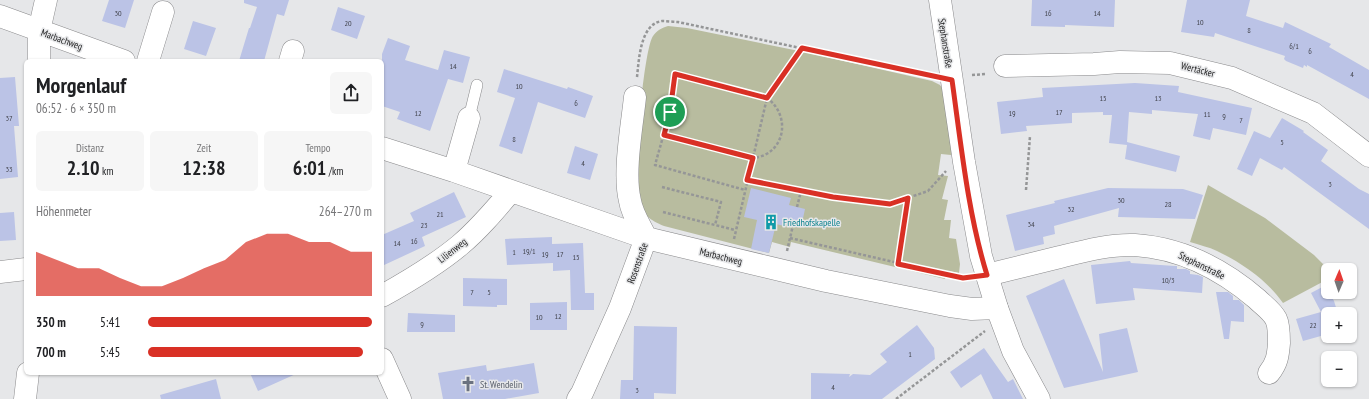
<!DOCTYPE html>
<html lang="de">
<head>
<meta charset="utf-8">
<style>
	body { margin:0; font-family:"PT Sans Narrow",sans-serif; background:#f6f6f6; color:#202124; height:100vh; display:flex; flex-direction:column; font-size:15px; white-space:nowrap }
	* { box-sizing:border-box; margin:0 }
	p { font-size:13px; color:#757577 }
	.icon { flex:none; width:22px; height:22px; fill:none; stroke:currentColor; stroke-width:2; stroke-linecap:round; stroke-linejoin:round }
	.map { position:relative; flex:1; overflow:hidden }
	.details { position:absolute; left:24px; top:59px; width:360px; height:316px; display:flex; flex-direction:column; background:#fff; border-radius:6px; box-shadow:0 1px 3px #0004 }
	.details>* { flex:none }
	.needle { width:26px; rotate:2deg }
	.fabs { position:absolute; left:1321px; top:263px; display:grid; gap:8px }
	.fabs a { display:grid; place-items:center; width:36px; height:36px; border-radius:6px; background:#fff; box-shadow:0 1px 3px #0004; font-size:20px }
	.pin { position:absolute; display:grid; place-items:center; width:34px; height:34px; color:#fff; margin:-17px; border:2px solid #fff; border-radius:50%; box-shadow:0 1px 4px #0007 }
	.round { display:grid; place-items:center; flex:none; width:42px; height:42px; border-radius:6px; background:#f6f6f6 }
	.head { display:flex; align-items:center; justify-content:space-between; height:68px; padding:0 12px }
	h1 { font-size:22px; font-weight:800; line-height:30px }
	.metrics { display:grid; grid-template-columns:repeat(3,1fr); gap:6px; height:68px; padding:4px 12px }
	.metrics div { display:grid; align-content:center; border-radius:6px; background:#f6f6f6; text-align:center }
	.metrics b { font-size:20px; font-weight:800 }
	.metrics small { font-size:11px; font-weight:400 }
	.metrics p { font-size:11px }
	.chart { height:112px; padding:8px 12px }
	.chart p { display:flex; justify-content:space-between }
	.chart svg { width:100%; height:72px; margin-top:4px; fill:#d93025; opacity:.7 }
	ul { padding:0 12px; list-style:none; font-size:13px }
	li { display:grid; grid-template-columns:64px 48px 1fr; align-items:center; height:30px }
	li i { height:10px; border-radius:5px; background:#d93025 }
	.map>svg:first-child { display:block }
	.green { fill:#b8bc9f }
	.building { fill:#bbc3e6 }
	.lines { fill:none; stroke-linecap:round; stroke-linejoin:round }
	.service-casing { stroke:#8a8a8c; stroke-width:12 }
	.minor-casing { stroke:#8a8a8c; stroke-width:23 }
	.tertiary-casing { stroke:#8a8a8c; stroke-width:23 }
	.path { stroke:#959697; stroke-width:2.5; stroke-dasharray:3 2; stroke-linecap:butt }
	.service { stroke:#fff; stroke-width:11 }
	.minor { stroke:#fff; stroke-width:22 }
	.tertiary { stroke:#fff; stroke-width:22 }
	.route-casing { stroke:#fff; stroke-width:8 }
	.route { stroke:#d93025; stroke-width:5 }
	.labels { text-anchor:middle; stroke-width:3; stroke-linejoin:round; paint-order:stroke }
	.number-label { font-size:8px; fill:#43454e }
	.street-label { font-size:10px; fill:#1b1b1c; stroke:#e6e7e9 }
	.culture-label { font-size:10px; fill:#0d838f; stroke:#e6e7e9; text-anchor:start }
	.worship-label { font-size:10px; fill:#5b616d; stroke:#e6e7e9; text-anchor:start }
</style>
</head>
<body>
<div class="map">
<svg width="1369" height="399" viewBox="0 0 1369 399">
	<rect width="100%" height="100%" fill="#e6e7e9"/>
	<path class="green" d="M668 26 687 28 804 52 932 81 940 85 944 90 953 153 951 155 941 154 938 175 948 176 942 199 948 200 944 220H951L949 238 956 239 960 264 959 273 947 271 945 279 791 242 790 247 772 242 769 253 664 226C650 220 644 216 639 202 632 184 643 51 653 36 657 30 662 28 668 26Z
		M1208 185 1265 218 1314 255 1329 270H1328V279L1283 303C1267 280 1242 263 1217 251 1209 247 1199 245 1190 242Z"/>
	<path class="building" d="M109 0H134L125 28 102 21Z
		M244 0H289L284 16 277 14 264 61H239L249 28H250L257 7 244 3Z
		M1032 0H1115L1114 27 1065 25V27L1031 26Z
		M1187 0H1250L1246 16 1283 28 1285 22 1331 44 1329 47 1369 70V99L1307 65V67L1304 65 1303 68 1286 61 1284 59 1285 56 1215 33 1214 37 1181 32Z
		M338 7 365 16 357 39 331 30Z
		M193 21 216 28 206 56 184 49Z
		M388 38 410 46 405 60 438 70 444 50 470 57 463 83 448 79 430 131 397 119 400 112 382 106V54Z
		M504 69 567 89 568 87 593 96 585 118 538 102 522 154 499 146 515 98 497 92Z
		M15 77 19 126H14L18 177 0 179V78Z
		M1135 83 1179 86 1178 92 1252 108 1246 135 1213 128 1210 140 1193 136 1198 114 1152 110V114L1129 112 1127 142 1180 156 1176 172 1125 159 1127 145 1109 143 1112 115H1103V112L1072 113V123L1026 126 1027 131 1001 134 997 102 1043 97 1042 88Z
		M1282 118 1304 131 1303 132 1328 150 1321 161 1359 189 1369 194V229L1284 167 1282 170 1260 158 1252 176 1237 169 1254 131 1270 138Z
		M575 146 598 154 590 180 567 173Z
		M751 188 791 198 789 205 805 209 802 223 786 219 784 226 776 224 769 253 751 249 757 220 744 217Z
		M1108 188 1183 189 1203 195 1195 219 1118 217 1119 208 1054 226 1055 234 1043 237 1044 244 1015 251 1006 215 1055 203 1054 201Z
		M454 192 466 217 422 237 425 246 382 266V235L414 221 410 213Z
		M14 212 16 240 0 241V213Z
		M552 237V244L583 243 585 293H594V310H571L570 270 553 271V263L507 265 505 239Z
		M1130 261 1131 263 1175 266H1177V269H1186L1190 271V274L1198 275 1203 277 1202 293 1133 288 1135 300 1096 304 1091 265Z
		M463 278 507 279V305H497V307L463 306Z
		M1064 279 1103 372 1099 334 1127 328 1138 372 1064 388 1026 296Z
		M1326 285 1328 292H1329L1334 301 1338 314H1328V334L1303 341 1296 319 1321 312 1311 293Z
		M1216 292H1228L1233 296V300H1239L1244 305V322L1231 321 1229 339H1224Z
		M567 302V330H530V303Z
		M408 313 455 315V332H407Z
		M917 325 934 348 935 359 882 399H811V373L850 374 849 377 853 374 870 375 887 362 880 354Z
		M634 326 677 327 676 394 654 393V399H620L621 380H633Z
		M984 348 1008 382 1013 379 1023 399H993L981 374 961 388 950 372Z
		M534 363 539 393 505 399H443L438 373 486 365 487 371Z
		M250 373H298L258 391Z
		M216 379 221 399H161L160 395Z"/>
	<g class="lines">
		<g class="service-casing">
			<path id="service" d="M469 118 477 85"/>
		</g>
		<g class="minor-casing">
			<path id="minor" d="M0 16 124 61
				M39 61V31L46 0
				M148 61 163 12
				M290 61 293 51
				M1005 66 1094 64 1120 62 1170 63 1232 78 1313 113 1369 156
				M382 148 454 171 646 238 826 281 950 306 972 309 997 308
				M454 171 469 118
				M0 272 26 269
				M987 275C1011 269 1036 263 1060 257 1084 251 1110 244 1135 245 1181 248 1222 269 1257 299 1263 305 1272 311 1276 319 1279 325 1279 336 1279 343 1278 356 1277 363 1269 373
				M382 296C409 281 436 265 460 245 479 229 495 210 511 191
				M382 359 400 399
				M25 399 28 373
				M578 399 582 393 620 308 646 238C641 227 632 214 630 201 623 173 632 126 635 97"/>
		</g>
		<g class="tertiary-casing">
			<path id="tertiary" d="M940 0 964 162 981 256 997 308 1013 351 1039 399"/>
		</g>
		<path class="path" d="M972 75 986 74
			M637 77C639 60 640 24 662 21 667 21 673 22 678 22L932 76
			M664 135 753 158C785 155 792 116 767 98L675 74 670 112 655 165 745 190
			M747 180 833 197 890 204 928 191 946 171
			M662 187 721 202 715 225
			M1026 190 1030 136
			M797 207 801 191
			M663 212 735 230
			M790 238 946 274 966 277
			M734 239 767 98 802 48
			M787 251 794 221
			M898 263 908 198
			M896 399 985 331"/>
		<use href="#service" class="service"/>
		<use href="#minor" class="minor"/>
		<use href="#tertiary" class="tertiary"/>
	</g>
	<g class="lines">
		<g class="route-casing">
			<path id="route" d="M802 48 952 80C961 144 968 214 987 275L963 278 898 264 908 198 890 204 833 197 747 180 753 158 664 135 670 112 675 74 767 98Z"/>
		</g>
		<use href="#route" class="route"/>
	</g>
	<defs>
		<g id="building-bare" transform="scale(1.2)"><path d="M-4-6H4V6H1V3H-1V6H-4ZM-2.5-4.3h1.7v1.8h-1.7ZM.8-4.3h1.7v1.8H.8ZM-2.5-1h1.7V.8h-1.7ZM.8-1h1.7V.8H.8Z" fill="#0f9aa8" stroke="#e6e7e9" stroke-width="2.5" paint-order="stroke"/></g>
		<g id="church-bare" transform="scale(1.2)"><path d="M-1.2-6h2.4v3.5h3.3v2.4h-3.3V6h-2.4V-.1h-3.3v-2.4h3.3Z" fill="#6b7280" stroke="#e6e7e9" stroke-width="2.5" paint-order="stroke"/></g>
	</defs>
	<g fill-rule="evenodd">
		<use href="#building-bare" x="771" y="222"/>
		<use href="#church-bare" x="468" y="384"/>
	</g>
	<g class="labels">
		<g class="number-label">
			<text x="118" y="16">30</text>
			<text x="1048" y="16">16</text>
			<text x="1097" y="16">14</text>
			<text x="1200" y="25">10</text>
			<text x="348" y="26">20</text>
			<text x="1249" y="33">8</text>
			<text x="1294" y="49">6/1</text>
			<text x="1310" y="54">6</text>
			<text x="453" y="69">14</text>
			<text x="1352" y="77">4</text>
			<text x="519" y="89">10</text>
			<text x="1103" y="101">15</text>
			<text x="1158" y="101">13</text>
			<text x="576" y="106">6</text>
			<text x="1059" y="115">17</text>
			<text x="418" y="116">12</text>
			<text x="1012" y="116">19</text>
			<text x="1207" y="117">11</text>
			<text x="1224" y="119">9</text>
			<text x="9" y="121">37</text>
			<text x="1241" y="123">7</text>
			<text x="514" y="142">8</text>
			<text x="1282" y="145">5</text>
			<text x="583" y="166">4</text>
			<text x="9" y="172">33</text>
			<text x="1330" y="187">3</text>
			<text x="1121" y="203">30</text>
			<text x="1168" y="207">28</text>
			<text x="1071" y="212">32</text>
			<text x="440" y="217">21</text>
			<text x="1031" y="227">34</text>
			<text x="424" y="228">23</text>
			<text x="414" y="244">16</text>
			<text x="397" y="246">14</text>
			<text x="529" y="254">19/1</text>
			<text x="514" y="255">1</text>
			<text x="545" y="257">19</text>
			<text x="560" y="257">17</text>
			<text x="576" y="260">15</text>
			<text x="1168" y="283">10/3</text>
			<text x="472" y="295">7</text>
			<text x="489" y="295">5</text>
			<text x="558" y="319">12</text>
			<text x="539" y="320">10</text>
			<text x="422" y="327">9</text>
			<text x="1313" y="328">22</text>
			<text x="910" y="357">1</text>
			<text x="833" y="390">4</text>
			<text x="637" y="393">3</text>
		</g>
		<g class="street-label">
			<text transform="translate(62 39) rotate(20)" y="4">Marbachweg</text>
			<text transform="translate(946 43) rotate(81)" y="4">Stephanstraße</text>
			<text transform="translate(1198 69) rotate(14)" y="4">Wertäcker</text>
			<text transform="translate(452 250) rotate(-38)" y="4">Lilienweg</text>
			<text transform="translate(721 256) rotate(14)" y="4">Marbachweg</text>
			<text transform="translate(637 263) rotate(-70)" y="4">Rosenstraße</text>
			<text transform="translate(1202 265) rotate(26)" y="4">Stephanstraße</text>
		</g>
		<g class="culture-label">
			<text x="783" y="226">Friedhofskapelle</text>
		</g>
		<g class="worship-label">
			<text x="480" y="388">St. Wendelin</text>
		</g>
	</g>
</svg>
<div class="fabs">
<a><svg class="needle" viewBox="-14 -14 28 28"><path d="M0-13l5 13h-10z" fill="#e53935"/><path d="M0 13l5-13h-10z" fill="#757577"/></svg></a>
<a>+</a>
<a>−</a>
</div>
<div class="pin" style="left:670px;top:112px;background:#1e9e55"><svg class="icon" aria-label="arrive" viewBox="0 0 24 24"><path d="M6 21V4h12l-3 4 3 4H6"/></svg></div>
<section class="details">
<div class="head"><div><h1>Morgenlauf</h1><p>06:52 · 6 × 350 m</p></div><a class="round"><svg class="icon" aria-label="share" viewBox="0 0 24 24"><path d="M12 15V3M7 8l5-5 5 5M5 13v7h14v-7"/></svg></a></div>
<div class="metrics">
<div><p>Distanz</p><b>2.10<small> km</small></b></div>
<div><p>Zeit</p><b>12:38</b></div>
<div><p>Tempo</p><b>6:01<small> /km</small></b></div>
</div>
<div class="chart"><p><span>Höhenmeter</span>264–270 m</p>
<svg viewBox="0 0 160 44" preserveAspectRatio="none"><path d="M0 44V17L10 22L20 27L30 27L40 33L50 38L60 38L70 33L80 27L90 22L100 11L110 6L120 6L130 11L140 11L150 17L160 17V44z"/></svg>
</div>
<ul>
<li><b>350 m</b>5:41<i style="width:100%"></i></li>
<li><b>700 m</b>5:45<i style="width:96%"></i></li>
</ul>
</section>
</div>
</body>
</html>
